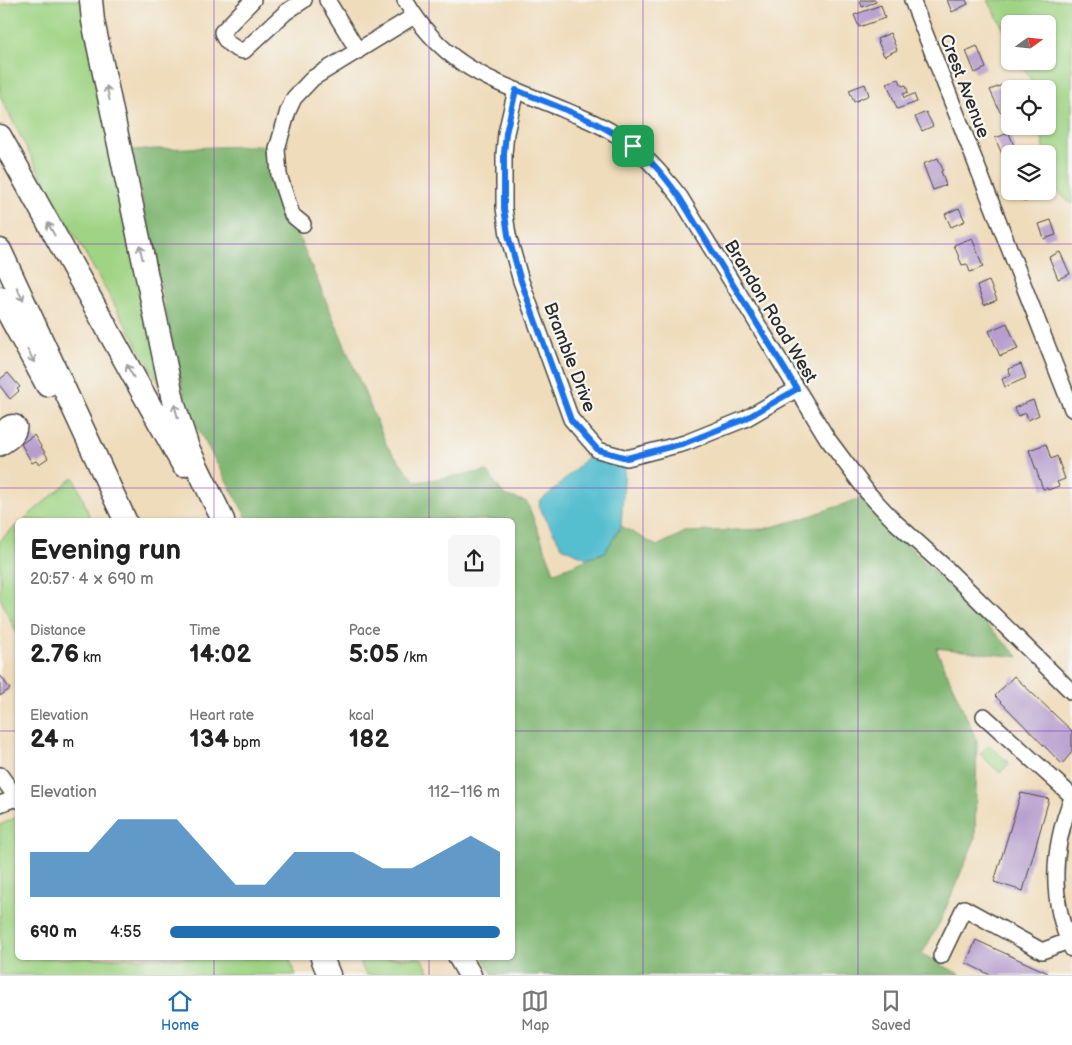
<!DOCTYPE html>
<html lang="en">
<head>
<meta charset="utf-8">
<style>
	body { margin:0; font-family:"Balsamiq Sans",sans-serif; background:#f6f6f6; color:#222; height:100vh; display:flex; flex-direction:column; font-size:19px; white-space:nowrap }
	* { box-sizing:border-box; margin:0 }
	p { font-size:16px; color:#767676 }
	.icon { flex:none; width:28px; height:28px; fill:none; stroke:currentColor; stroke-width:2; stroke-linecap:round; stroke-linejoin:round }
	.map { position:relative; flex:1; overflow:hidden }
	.panel { position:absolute; left:15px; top:518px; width:500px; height:442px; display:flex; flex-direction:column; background:#fff; border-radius:8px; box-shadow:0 1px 4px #0004 }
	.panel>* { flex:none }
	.needle { width:32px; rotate:75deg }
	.controls { position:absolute; left:1001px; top:15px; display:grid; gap:10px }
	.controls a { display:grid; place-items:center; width:55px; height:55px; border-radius:8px; background:#fff; box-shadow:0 1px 4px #0004; font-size:25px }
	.pin { position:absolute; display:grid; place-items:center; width:42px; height:42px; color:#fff; margin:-21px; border-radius:10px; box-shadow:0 2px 8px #0006 }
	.round { display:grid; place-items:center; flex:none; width:52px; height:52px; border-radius:8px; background:#f6f6f6 }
	.summary { display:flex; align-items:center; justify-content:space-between; height:85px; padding:0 15px }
	h1 { font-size:28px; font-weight:700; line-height:38px }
	.figures { display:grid; grid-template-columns:repeat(3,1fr); gap:8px; height:85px; padding:5px 15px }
	.figures div { display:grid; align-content:center }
	.figures b { font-size:25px; font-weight:700 }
	.figures small { font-size:14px; font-weight:400 }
	.figures p { font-size:14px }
	.chart { height:140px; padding:10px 15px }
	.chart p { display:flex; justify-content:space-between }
	.chart svg { width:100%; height:90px; margin-top:5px; fill:#1f6fb2; opacity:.7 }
	ul { padding:0 15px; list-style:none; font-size:16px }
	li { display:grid; grid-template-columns:80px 60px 1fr; align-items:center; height:38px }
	li i { height:12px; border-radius:6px; background:#1f6fb2 }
	.tab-bar { display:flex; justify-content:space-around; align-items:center; height:70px; border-top:1px solid #e0e0e0; background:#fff; font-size:14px; color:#767676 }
	.tab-bar a { display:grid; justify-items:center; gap:2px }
	.tab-bar .selected { color:#1f6fb2 }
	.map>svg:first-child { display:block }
	.green { fill:#a0d485; stroke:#668058 }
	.forest { fill:#80b672; stroke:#56704e }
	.water { fill:#54becf; stroke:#40747d }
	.building { fill:#b79ecd }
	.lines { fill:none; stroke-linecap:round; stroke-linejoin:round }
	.minor-casing { stroke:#484641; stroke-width:18 }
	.highway-casing { stroke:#484641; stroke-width:25 }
	.minor { stroke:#fff; stroke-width:15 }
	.highway { stroke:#fff; stroke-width:22 }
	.oneway { stroke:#a0a0a0 }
	.route-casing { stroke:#fff; stroke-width:10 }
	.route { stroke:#1a73e8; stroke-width:6 }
	.grid { fill:none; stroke:#7b2cbf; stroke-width:1; stroke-opacity:0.55 }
	.labels { text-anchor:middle; stroke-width:4.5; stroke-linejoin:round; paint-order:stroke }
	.street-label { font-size:18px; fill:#2b2b2b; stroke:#f6f6f2 }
</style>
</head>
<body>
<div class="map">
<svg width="1072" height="975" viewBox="0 0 1072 975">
	<rect width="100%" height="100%" fill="#f6f6f2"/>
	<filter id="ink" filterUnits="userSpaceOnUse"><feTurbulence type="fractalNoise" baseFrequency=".02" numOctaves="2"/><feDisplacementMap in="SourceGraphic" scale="10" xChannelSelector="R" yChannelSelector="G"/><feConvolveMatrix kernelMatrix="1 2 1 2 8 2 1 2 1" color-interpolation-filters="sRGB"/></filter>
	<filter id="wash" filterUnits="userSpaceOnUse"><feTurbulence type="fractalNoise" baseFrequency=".0096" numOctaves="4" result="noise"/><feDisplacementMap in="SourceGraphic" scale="20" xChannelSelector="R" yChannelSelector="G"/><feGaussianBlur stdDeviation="1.12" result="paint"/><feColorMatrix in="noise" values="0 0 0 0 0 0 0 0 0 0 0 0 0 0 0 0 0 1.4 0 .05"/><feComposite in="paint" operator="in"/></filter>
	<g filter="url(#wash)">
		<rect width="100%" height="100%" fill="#efdcbb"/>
		<path class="green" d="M23 0H84L166 395 41 176 0 96V5Z
			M988 0H1072V205L1052 186 1048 164V154H1045L1040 126H1048V89H1033L1032 82 1021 61H1048V24H1010V41Z
			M74 477 91 520H23Z
			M17 525V634L0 598V540Z
			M989 745 1009 763 1000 773 980 754Z
			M17 817 18 958H289L296 975H0V825Z
			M358 958H421L431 975H366Z"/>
		<path class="forest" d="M275 145 279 189 387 446 416 482 487 471 504 495 527 502 554 572C572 567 587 558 605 552L621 526 657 546 685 532 764 529 801 519 861 498 1019 657 936 648 977 741 975 839 940 922 922 954 961 975H493L483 958H512V520H248L187 409 131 150Z"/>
		<path class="water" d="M594 450 625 466 621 526 605 552 586 558 562 547 539 507 540 501 554 490Z"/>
		<g id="blocks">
			<path class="building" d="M860 0H876V2L862 7Z
				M947 0H966L968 4 952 12Z
				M881 5 885 18 859 27 854 15Z
				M890 33 897 50 884 56 877 39Z
				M977 46 986 68 975 73 966 51Z
				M899 79 902 86 906 85 908 92 903 94 904 98 914 94 917 102 897 109 887 83Z
				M865 84 869 95 854 102 849 90Z
				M1005 84 1010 95V108L1000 112 990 90Z
				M926 112 933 126 922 131 915 117Z
				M1009 133 1015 148 1002 154 995 138Z
				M938 158 943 170 941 171 946 185 933 190 923 164Z
				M1020 191H1034L1037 197 1024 202Z
				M959 208 965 221 951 227 945 214Z
				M1051 220 1056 235 1044 239 1039 224Z
				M972 238 983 267 970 272 967 264 962 265 954 245Z
				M1060 252 1070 274 1058 279 1049 257Z
				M989 281 997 300 984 305 977 286Z
				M1007 323 1018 349 1000 356 989 331Z
				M1021 364 1026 378 1005 387 1002 379 1011 375 1008 369Z
				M8 373 20 387 17 389 19 391 10 399 0 386V379Z
				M1033 400 1039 415 1028 420 1026 413 1018 416 1014 408Z
				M34 435 48 458 39 464 36 461 32 463 21 444Z
				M1046 444 1051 459 1057 456 1065 479 1057 482 1059 486 1048 490 1047 488 1043 489 1029 450Z
				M0 675 10 689 0 696Z
				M1014 676 1072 731V752L1062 764 995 696Z
				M1021 793 1049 799 1023 891 994 882Z
				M976 940 1048 973 1047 975H990L966 963Z"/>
		</g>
	</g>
	<g filter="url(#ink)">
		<use href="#blocks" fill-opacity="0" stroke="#484641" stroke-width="1"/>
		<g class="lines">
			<g class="minor-casing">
				<path id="minor" d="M253 0 222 32C224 42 235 50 244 51L286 12 304 0
					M327 0 358 51
					M405 0C446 71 496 81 567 111 583 118 600 124 615 134 642 151 661 173 680 197L827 438 868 493 894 521 945 567 1072 692
					M912 0 1072 409
					M516 90 506 133 504 154V208L508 235 521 281 571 419 598 450 627 458 685 443 745 419 797 389
					M303 224 292 215 279 175 277 149 288 111 294 98 313 78 414 16
					M0 432C4 427 8 421 16 423L19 427C18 438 8 443 0 448
					M984 716 1072 796
					M0 775 18 800
					M0 804 16 798
					M1072 949C1049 899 1052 848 1072 798
					M941 956 964 908 1042 951 1068 941"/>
			</g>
			<g class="highway-casing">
				<path id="highway" d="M91 0 93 21 174 405 188 448 223 520
					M0 136 183 465
					M0 250 125 520
					M0 298 47 385
					M322 958 329 975
					M460 958 470 975"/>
			</g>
			<use href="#minor" class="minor"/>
			<use href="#highway" class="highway"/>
		</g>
		<defs><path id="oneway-shaft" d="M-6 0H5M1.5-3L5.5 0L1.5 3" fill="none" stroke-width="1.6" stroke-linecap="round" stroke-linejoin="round" transform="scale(1.25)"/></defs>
		<g class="oneway">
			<use href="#oneway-shaft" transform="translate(108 93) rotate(-102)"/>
			<use href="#oneway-shaft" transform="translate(51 229) rotate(-119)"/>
			<use href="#oneway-shaft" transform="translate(141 252) rotate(-102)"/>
			<use href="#oneway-shaft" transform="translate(20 294) rotate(65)"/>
			<use href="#oneway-shaft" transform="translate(31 356) rotate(62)"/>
			<use href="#oneway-shaft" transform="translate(130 371) rotate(-119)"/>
			<use href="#oneway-shaft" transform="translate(176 411) rotate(-105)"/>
		</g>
	</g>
	<g class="lines" filter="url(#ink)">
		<g class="route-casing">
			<path id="route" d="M516 90C563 109 614 125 651 162 662 173 671 185 680 198L797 389 745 419 685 443 627 458 598 450 571 420 521 281 508 235 504 208V154L506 133Z"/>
		</g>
		<use href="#route" class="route"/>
	</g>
	<path class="grid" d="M214 0V520M429 0V520M643 0V975M858 0V975M0 244H1072M0 488H1072M0 731H18M512 731H1072M214 958V975M429 958V975"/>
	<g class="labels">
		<g class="street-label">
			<text transform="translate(965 86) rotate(69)" y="6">Crest Avenue</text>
			<text transform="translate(771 311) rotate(59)" y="6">Brandon Road West</text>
			<text transform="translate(570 357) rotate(69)" y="6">Bramble Drive</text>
		</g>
	</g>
</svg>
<div class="controls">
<a><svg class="needle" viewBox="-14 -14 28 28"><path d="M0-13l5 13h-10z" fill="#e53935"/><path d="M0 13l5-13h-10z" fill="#767676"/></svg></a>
<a><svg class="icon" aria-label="locate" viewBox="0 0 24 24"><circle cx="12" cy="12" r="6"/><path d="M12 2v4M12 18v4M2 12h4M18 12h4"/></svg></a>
<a><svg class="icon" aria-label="layers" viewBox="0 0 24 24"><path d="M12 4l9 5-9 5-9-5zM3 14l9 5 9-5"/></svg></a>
</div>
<div class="pin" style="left:633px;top:146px;background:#1e9e55"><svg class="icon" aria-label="arrive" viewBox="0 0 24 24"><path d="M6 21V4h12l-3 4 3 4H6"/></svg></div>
<section class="panel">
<div class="summary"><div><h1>Evening run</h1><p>20:57 · 4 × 690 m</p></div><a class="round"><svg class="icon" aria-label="share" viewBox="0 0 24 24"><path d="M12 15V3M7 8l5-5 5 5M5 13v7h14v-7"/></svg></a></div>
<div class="figures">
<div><p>Distance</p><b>2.76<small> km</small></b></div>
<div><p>Time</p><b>14:02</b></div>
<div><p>Pace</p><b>5:05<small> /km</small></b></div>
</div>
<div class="figures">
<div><p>Elevation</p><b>24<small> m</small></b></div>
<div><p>Heart rate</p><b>134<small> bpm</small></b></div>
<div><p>kcal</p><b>182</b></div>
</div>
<div class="chart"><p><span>Elevation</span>112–116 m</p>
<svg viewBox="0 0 160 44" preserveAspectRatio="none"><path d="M0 44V22L10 22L20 22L30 6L40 6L50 6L60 22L70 38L80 38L90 22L100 22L110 22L120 30L130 30L140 22L150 14L160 22V44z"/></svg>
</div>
<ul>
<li><b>690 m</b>4:55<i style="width:100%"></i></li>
</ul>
</section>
</div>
<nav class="tab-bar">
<a class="selected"><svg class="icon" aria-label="home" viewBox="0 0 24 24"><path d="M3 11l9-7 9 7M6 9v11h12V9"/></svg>Home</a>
<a><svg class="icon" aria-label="map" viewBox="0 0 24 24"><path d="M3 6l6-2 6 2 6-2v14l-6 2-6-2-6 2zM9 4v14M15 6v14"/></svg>Map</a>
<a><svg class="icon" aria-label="saved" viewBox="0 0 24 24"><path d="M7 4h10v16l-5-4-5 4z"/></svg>Saved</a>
</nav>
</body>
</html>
